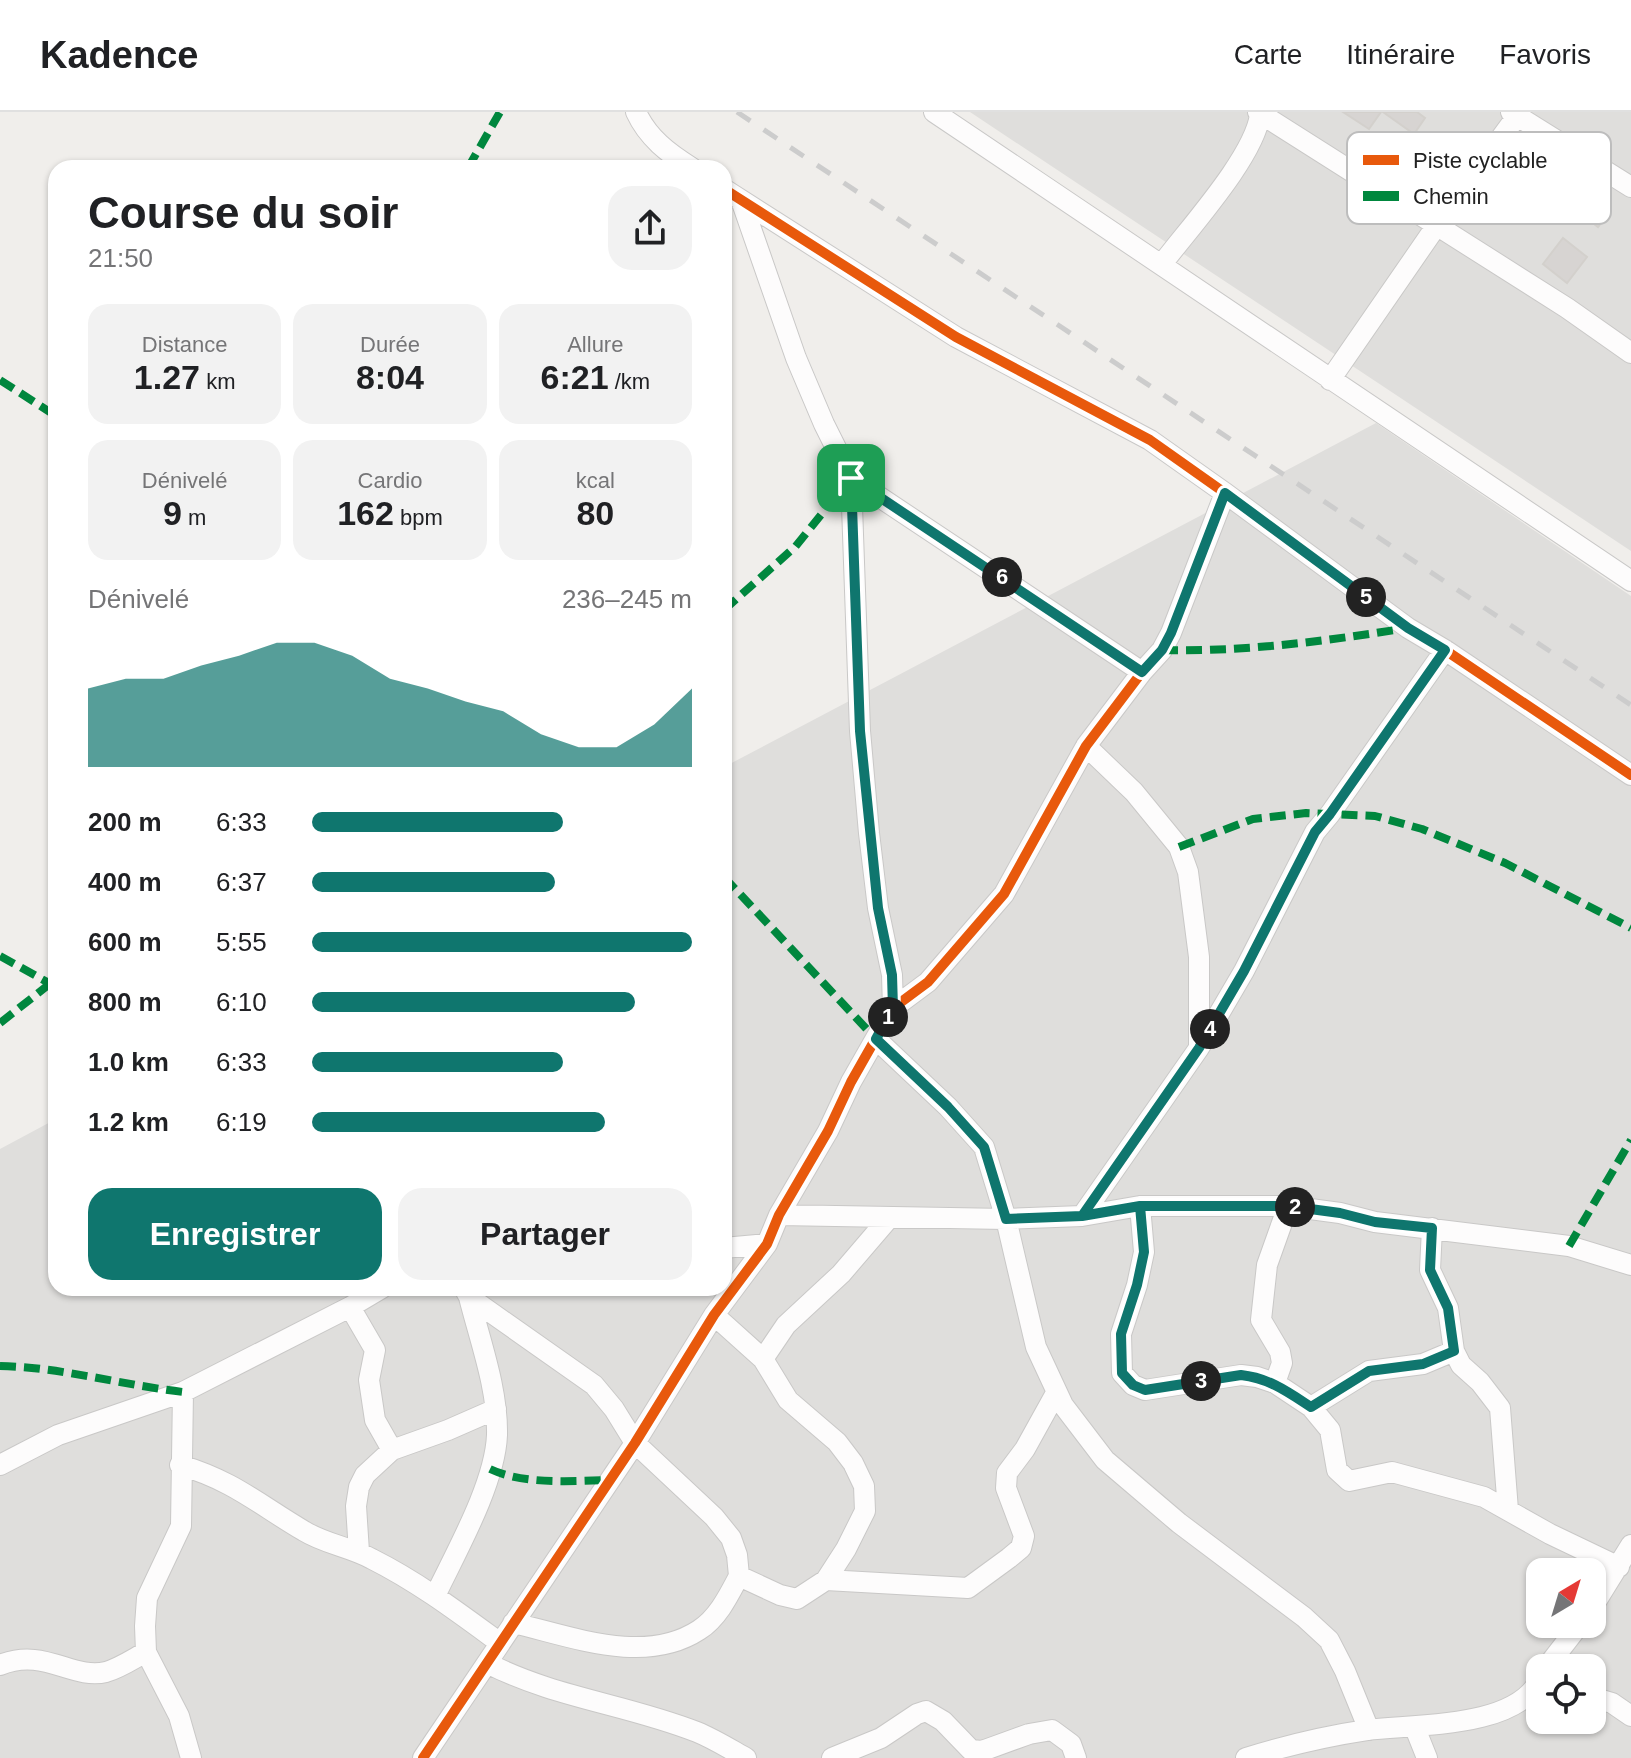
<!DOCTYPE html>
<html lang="fr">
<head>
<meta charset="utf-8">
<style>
	body { margin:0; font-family:Arial,sans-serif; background:#f2f2f2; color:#202124; height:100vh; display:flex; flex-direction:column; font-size:30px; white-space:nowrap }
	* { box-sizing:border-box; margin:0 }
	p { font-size:26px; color:#757577 }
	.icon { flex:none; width:44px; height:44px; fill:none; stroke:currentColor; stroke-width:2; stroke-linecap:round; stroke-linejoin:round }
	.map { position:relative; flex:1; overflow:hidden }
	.panel { position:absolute; left:48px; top:48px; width:684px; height:1136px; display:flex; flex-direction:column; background:#fff; border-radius:24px; box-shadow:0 2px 6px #0004 }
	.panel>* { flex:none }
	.needle { width:52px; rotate:38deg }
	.fabs { position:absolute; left:1526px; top:1446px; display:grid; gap:16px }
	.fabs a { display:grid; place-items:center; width:80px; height:80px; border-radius:16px; background:#fff; box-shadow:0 2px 6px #0004; font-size:40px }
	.pin { position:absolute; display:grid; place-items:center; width:68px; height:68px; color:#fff; margin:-34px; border-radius:16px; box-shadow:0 4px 12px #0006 }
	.km { position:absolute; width:40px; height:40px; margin:-20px; border-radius:50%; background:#222; color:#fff; font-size:22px; line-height:40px; text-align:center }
	.round { display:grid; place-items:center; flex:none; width:84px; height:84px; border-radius:24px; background:#f2f2f2 }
	.headline { display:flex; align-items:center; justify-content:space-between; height:136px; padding:0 40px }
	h1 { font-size:44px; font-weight:700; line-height:60px }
	.stats { display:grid; grid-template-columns:repeat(3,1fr); gap:12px; height:136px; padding:8px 40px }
	.stats div { display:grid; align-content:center; border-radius:20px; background:#f2f2f2; text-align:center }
	.stats b { font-size:34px; font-weight:700 }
	.stats small { font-size:22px; font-weight:400 }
	.stats p { font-size:22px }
	.chart { height:224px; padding:16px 40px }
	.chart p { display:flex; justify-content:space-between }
	.chart svg { width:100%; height:144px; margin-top:8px; fill:#0f766e; opacity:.7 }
	.primary-button { display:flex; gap:16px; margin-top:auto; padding:16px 40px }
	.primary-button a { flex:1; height:92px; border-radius:24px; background:#0f766e; color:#fff; font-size:32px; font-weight:700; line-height:92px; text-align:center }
	.primary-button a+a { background:#f2f2f2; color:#202124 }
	ul { padding:0 40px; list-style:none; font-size:26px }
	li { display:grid; grid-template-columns:128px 96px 1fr; align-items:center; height:60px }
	li i { height:20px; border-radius:10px; background:#0f766e }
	header { display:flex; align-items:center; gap:48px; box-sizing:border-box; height:112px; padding:0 40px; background:#fff; border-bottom:2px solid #e0e0e0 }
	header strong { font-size:38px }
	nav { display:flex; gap:44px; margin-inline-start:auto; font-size:28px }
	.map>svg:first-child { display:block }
	.residential { fill:#dfdedc; fill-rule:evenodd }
	.building { fill:#d7d4d2; stroke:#d3d0cc; stroke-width:2 }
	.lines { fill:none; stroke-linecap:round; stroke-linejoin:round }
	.minor-casing { stroke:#c9c8c7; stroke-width:22 }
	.minor { stroke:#fdfcfc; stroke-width:20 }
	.rail { stroke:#ccc; stroke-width:5; stroke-dasharray:16 16; stroke-linecap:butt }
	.quiet { stroke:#00873e; stroke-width:8; stroke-dasharray:16 8; stroke-linecap:butt }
	.cycleway-casing { stroke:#fff; stroke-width:15 }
	.cycleway { stroke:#e8590c; stroke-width:10 }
	.route-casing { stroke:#fff; stroke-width:16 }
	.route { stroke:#0f766e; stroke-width:10 }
	.key { fill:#fff; stroke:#bdbdbd; stroke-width:2 }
	.key-label { font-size:22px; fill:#222 }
</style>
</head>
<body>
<header>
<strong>Kadence</strong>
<nav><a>Carte</a><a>Itinéraire</a><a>Favoris</a></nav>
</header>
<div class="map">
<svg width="1631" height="1646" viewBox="0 0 1631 1646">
	<rect width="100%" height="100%" fill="#f0eeeb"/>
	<path class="residential" d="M970 0H1631V439Z
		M1376 311 1631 484V1646H0V1037L56 1007V1176H724V655ZM1540 1460H1592V1512H1540ZM1540 1556H1592V1608H1540Z"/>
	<path class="building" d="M1343 0H1381L1369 17Z
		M1383 0H1417L1425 6 1414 22Z
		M1593 92 1607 103 1598 115 1584 104Z
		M1563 126 1587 145 1567 171 1543 152Z"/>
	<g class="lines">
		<g class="minor-casing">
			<path id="minor" d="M636 0C648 26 668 41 692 56
				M934 0 1631 469
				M1258 0 1567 196 1631 241
				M1511 0 1631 75
				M724 77 956 225 1150 328 1225 381 1408 516 1445 538 1631 663
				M741 88 796 246 824 312 851 366 860 619 869 721 878 796 892 863 893 896
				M1162 152C1190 115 1254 45 1260 3
				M1330 268 1437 113 1517 4
				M1142 560 1162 538 1171 521 1225 381
				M1086 634 1134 680 1179 735 1188 760 1199 845V936
				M876 927 948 995 984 1035 1006 1107 1036 1235 1063 1293 1105 1348 1179 1411 1304 1505 1329 1528 1345 1559 1369 1618
				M1140 1094 1144 1140 1137 1173 1121 1222 1122 1261 1133 1273 1145 1278 1241 1263 1257 1265 1275 1271 1311 1295 1330 1318 1337 1358 1349 1369 1392 1360 1484 1385 1550 1422 1619 1455
				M779 1103 1006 1107 1082 1104 1140 1094H1288L1340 1101 1375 1110 1569 1134 1631 1153
				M1082 1104 1199 936 1244 859 1315 720 1330 702 1445 538
				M1432 1116 1430 1158 1448 1196 1454 1239 1461 1253 1480 1270 1500 1296 1508 1398
				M724 1136 767 1132
				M464 1176 469 1185 594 1273 614 1297 635 1331 714 1405 731 1426 737 1443 739 1464 780 1483 797 1487 826 1468 846 1437 865 1399 864 1374 853 1351 837 1330 788 1288 763 1247 714 1203
				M350 1195 375 1238 369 1268 375 1308 392 1338
				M763 1247 786 1213 841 1162 889 1106
				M1275 1271 1282 1251 1280 1240 1261 1208 1267 1153 1288 1094
				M1311 1295 1369 1259 1423 1252 1454 1239
				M0 1353 58 1323 183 1280 350 1195 382 1176
				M180 1353C234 1369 258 1392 304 1419 325 1432 350 1435 372 1447 418 1470 459 1501 500 1531
				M359 1440 356 1394 359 1375 365 1363 392 1338 448 1318 496 1297
				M826 1468 968 1476 1009 1446 1021 1436 1024 1424 1006 1376 1007 1361 1025 1337 1056 1281
				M435 1484C456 1440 495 1372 497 1323 498 1277 480 1229 469 1185
				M1592 1496 1631 1433
				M513 1511C571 1524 644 1554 699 1518 718 1506 729 1483 739 1464
				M146 1540 145 1514 147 1486 181 1414 183 1280
				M487 1551C555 1586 626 1592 697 1620 714 1627 730 1637 746 1646
				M0 1553C44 1535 72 1568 106 1560 120 1556 133 1547 146 1540L179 1604 191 1646
				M1546 1556 1580 1512
				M1592 1585 1612 1591 1631 1604
				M1415 1616 1427 1646
				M423 1646 635 1331 714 1203 767 1132 779 1103 828 1019 851 970 893 896 928 870 1004 782 1086 634 1142 560 851 366
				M832 1646 881 1626 917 1602 926 1599 943 1609 971 1638 982 1639 1029 1622 1052 1618 1071 1632 1076 1646
				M1246 1646C1285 1634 1327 1624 1367 1618 1414 1612 1516 1617 1540 1567"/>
		</g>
		<use href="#minor" class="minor"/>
		<path class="rail" d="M737 0 1631 593"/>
		<path class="quiet" d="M468 56 500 0
			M0 268 56 304
			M724 498 795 435 851 366
			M1162 538C1245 540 1326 529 1408 516
			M1179 735 1253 707 1306 701 1375 704 1422 717 1505 751 1631 816
			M724 765 876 927
			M0 844 49 871
			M0 911 56 867
			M1569 1134 1631 1028
			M0 1254C60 1255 122 1273 183 1280
			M490 1357C524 1373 572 1369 610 1368"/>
		<g class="cycleway-casing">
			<path id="cycleway" d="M724 77 956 225 1150 328 1225 381 1408 516 1445 538 1631 663
				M423 1646 635 1331 714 1203 767 1132 779 1103 828 1019 851 970 893 896 928 870 1004 782 1086 634 1142 560 851 366"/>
		</g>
		<use href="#cycleway" class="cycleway"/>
	</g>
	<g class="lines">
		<g class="route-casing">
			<path id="route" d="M851 366 860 619 878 796 892 863 893 896 876 927 948 995 984 1035 1006 1107 1082 1104 1140 1094H1288L1340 1101 1375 1110 1432 1116 1430 1158 1448 1196 1454 1239 1423 1252 1369 1259 1311 1295C1288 1280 1269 1266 1241 1263L1145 1278 1133 1273 1122 1261 1121 1222 1137 1173 1144 1140 1140 1094 1082 1104 1199 936 1244 859 1315 720 1330 702 1445 538 1408 516 1225 381 1171 521 1162 538 1142 560 851 366"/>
		</g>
		<use href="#route" class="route"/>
	</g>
	<rect x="1347" y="20" width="264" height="92" rx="12" class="key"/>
	<rect x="1363" y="43" width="36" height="10" fill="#e8590c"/>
	<rect x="1363" y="79" width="36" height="10" fill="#00873e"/>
	<g class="key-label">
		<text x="1413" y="56">Piste cyclable</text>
		<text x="1413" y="92">Chemin</text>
	</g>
</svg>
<div class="fabs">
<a><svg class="needle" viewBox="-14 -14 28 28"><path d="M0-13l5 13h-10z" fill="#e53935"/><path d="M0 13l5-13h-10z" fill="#757577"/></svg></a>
<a><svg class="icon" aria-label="locate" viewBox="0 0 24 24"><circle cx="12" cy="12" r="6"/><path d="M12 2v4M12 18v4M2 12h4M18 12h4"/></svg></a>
</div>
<div class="pin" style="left:851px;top:366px;background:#1e9e55"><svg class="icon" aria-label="arrive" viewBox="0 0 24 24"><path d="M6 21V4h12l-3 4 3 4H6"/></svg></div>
<b class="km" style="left:888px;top:905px">1</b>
<b class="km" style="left:1295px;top:1095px">2</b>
<b class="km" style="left:1201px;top:1269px">3</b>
<b class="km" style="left:1210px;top:917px">4</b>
<b class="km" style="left:1366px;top:485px">5</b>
<b class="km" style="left:1002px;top:465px">6</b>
<section class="panel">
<div class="headline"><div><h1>Course du soir</h1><p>21:50</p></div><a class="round"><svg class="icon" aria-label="share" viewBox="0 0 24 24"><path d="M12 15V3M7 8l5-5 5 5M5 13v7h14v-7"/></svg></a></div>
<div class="stats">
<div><p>Distance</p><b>1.27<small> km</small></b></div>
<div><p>Durée</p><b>8:04</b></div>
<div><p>Allure</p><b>6:21<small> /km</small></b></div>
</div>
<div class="stats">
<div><p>Dénivelé</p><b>9<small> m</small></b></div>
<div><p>Cardio</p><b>162<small> bpm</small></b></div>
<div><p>kcal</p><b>80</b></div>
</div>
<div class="chart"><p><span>Dénivelé</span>236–245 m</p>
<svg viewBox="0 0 160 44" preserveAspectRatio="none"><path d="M0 44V20L10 17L20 17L30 13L40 10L50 6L60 6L70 10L80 17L90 20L100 24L110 27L120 34L130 38L140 38L150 31L160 20V44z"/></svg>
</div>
<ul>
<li><b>200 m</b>6:33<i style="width:66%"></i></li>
<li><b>400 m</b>6:37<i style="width:64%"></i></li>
<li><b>600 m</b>5:55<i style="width:100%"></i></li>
<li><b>800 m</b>6:10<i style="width:85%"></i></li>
<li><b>1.0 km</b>6:33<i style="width:66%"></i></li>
<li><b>1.2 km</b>6:19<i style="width:77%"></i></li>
</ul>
<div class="primary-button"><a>Enregistrer</a><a>Partager</a></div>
</section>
</div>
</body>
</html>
